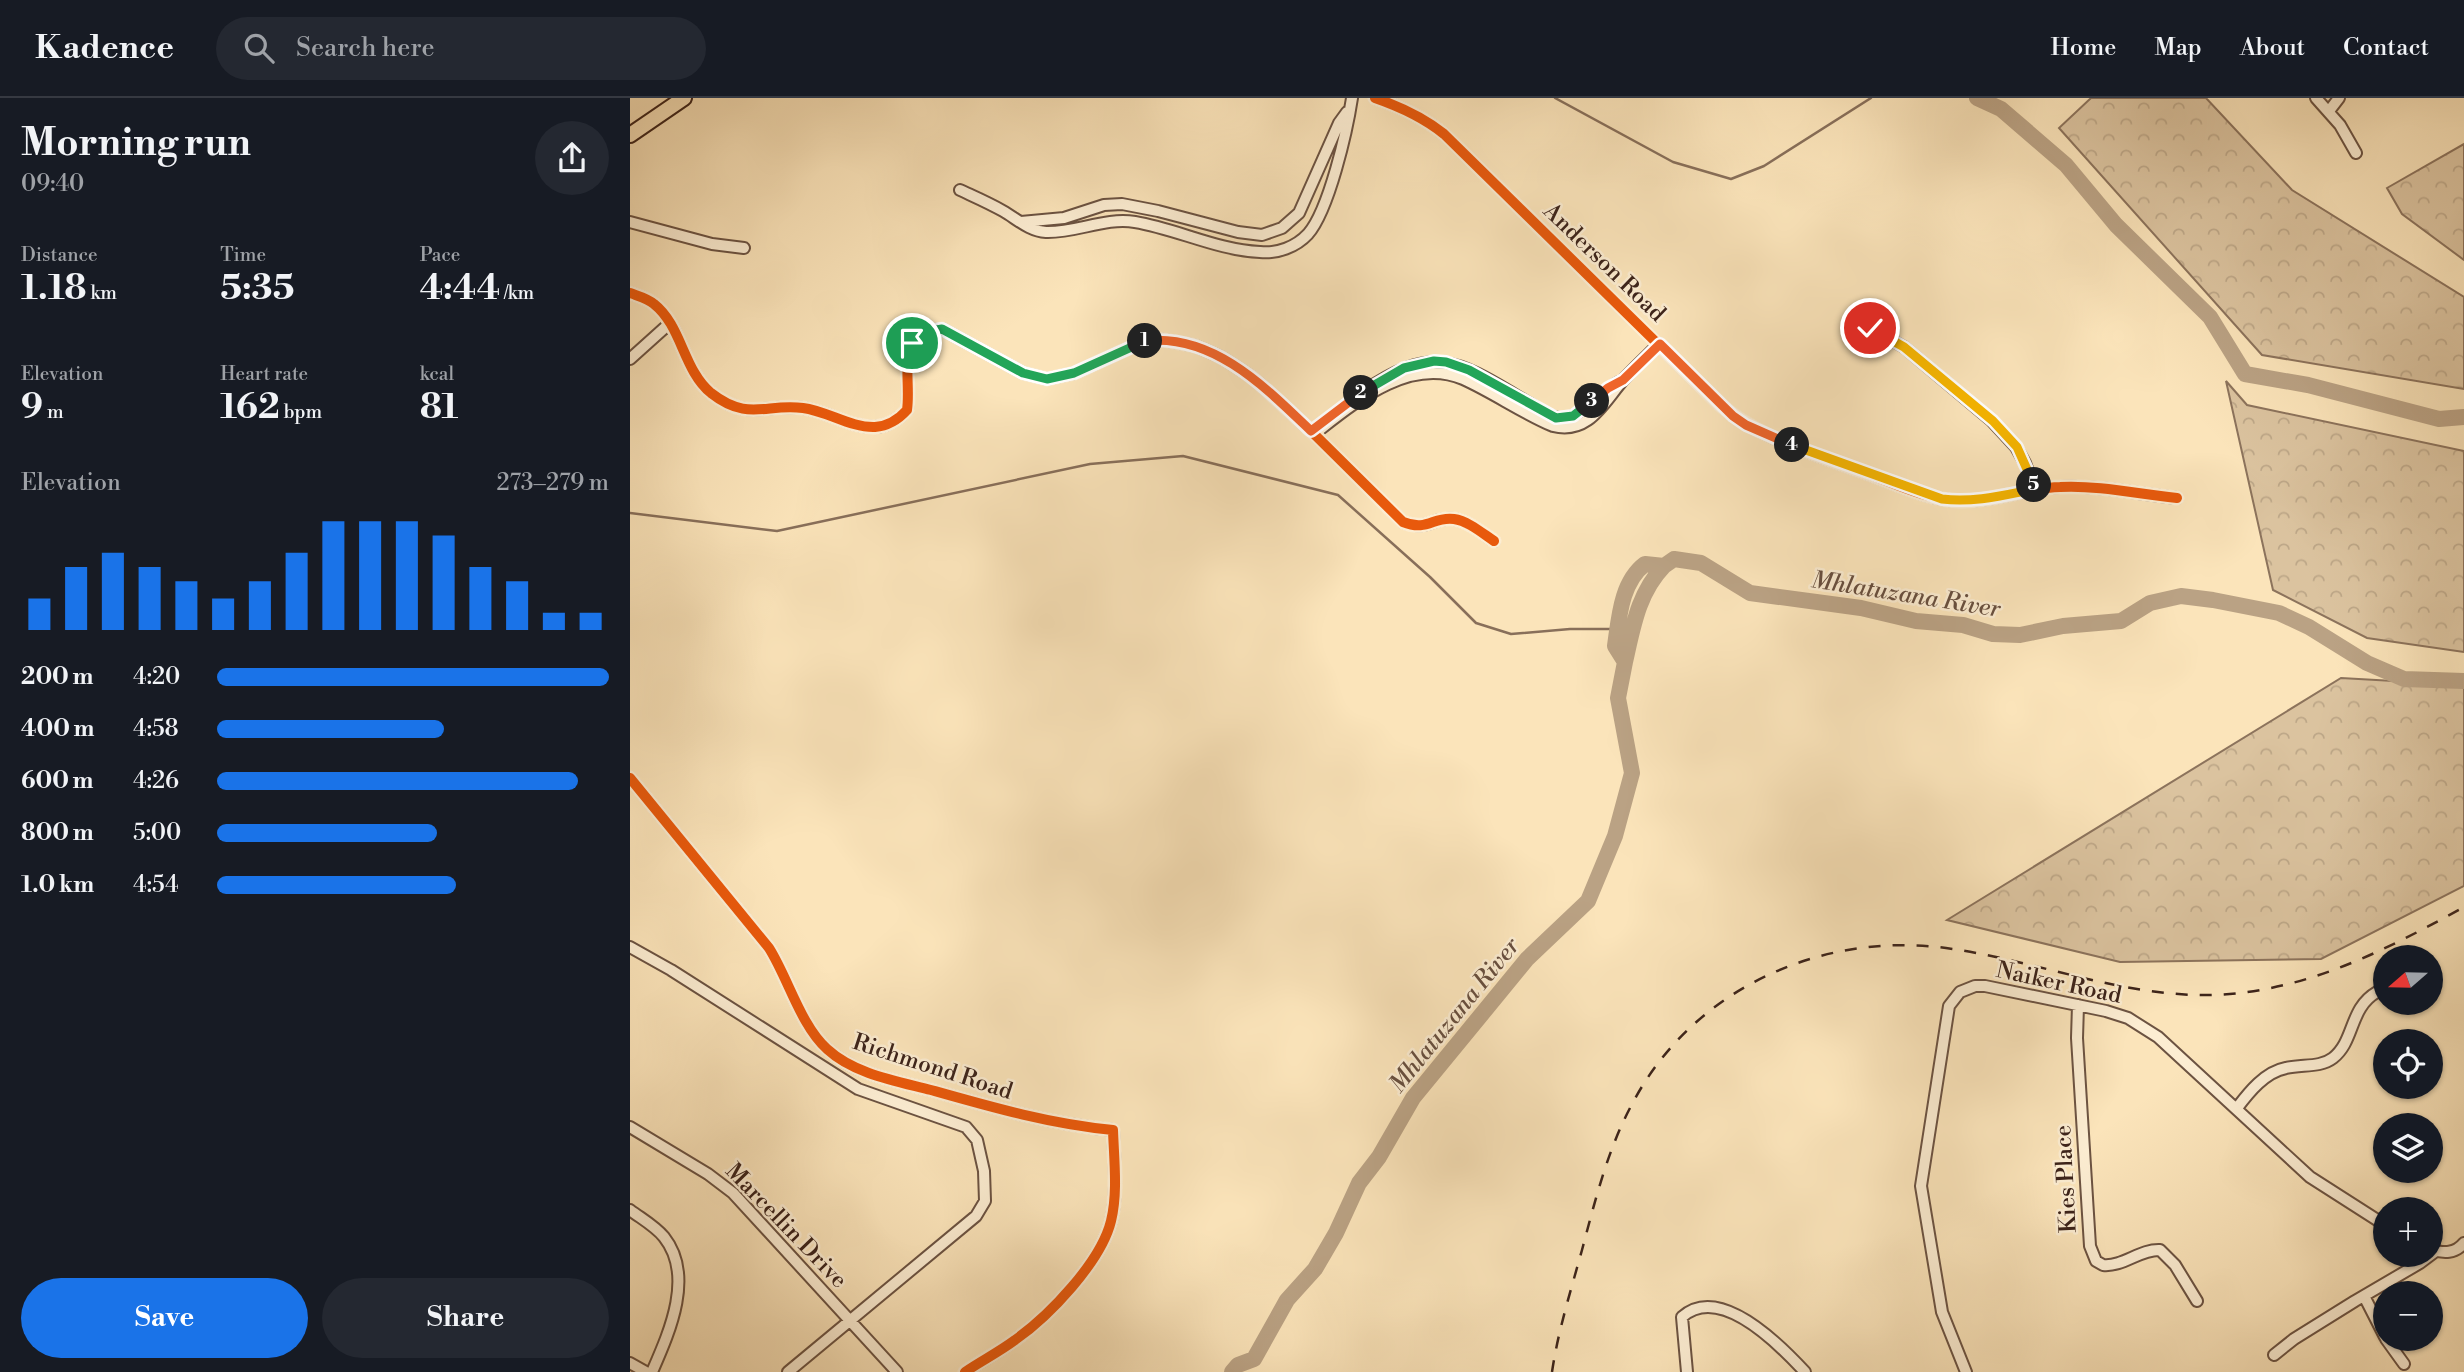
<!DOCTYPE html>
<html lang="en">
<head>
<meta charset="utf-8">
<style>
	body { margin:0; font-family:"Libre Bodoni",serif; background:#242831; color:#f1f3f6; height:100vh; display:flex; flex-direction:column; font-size:26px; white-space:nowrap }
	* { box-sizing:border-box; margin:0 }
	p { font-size:23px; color:#9ea1a6 }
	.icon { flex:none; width:38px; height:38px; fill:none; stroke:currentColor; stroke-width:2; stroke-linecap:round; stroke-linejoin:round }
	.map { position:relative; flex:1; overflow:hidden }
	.sheet { display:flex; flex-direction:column; background:#171b24; width:630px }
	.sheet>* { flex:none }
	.needle { width:46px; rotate:250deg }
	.controls { position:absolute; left:1743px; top:847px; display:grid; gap:14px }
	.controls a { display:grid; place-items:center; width:70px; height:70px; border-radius:50%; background:#171b24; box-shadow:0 2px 5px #0004; font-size:35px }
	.pin { position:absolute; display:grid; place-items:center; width:60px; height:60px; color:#fff; margin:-30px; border:4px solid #fff; border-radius:50%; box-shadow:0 2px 7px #0007 }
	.km { position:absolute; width:35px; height:35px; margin:-18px; border-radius:50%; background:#222; color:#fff; font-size:19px; line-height:35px; text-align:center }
	.round { display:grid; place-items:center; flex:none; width:74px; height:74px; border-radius:37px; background:#242831 }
	.head { display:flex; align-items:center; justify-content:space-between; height:119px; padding:0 21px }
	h1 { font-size:38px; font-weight:800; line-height:52px }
	.figures { display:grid; grid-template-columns:repeat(3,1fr); gap:10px; height:119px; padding:7px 21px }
	.figures div { display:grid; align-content:center }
	.figures b { font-size:35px; font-weight:800 }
	.figures small { font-size:19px; font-weight:400 }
	.figures p { font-size:19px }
	.chart { height:196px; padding:14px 21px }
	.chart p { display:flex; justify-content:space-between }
	.chart svg { width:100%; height:126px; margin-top:7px; stroke:#1a73e8; stroke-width:6 }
	.primary-button { display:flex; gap:14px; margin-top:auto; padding:14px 21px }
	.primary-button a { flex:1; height:80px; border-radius:42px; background:#1a73e8; color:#fff; font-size:28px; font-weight:800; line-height:80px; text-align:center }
	.primary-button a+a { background:#242831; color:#f1f3f6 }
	ul { padding:0 21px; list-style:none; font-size:23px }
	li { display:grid; grid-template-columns:112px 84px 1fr; align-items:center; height:52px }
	li i { height:18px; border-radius:9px; background:#1a73e8 }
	header { display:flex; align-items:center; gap:42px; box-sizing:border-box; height:98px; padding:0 35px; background:#171b24; border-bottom:2px solid #363941 }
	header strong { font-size:33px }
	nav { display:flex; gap:38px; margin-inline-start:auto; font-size:24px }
	.search { width:490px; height:63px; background:#242831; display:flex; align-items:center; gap:18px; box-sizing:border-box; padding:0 24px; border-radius:38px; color:#9ea1a6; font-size:26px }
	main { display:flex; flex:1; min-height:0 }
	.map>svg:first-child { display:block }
	.forest { fill:url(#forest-crowns); stroke:#8c735c; stroke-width:2 }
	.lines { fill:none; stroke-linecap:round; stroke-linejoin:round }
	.stream { stroke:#886f5a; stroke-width:2.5 }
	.river { stroke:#baa284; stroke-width:16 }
	.minor-casing { stroke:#6c5342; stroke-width:14 }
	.major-casing { stroke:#3c231a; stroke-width:18 }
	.minor { stroke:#fcedd2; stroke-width:10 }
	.major { stroke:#fbe4ba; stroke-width:14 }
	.rail { stroke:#3c231a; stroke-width:2.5; stroke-dasharray:12 12; stroke-linecap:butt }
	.cycleway-casing { stroke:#fcedd2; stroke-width:15 }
	.cycleway { stroke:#e8590c; stroke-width:10 }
	.split-1-casing { stroke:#fff; stroke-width:14 }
	.split-2-casing { stroke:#fff; stroke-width:14 }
	.split-3-casing { stroke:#fff; stroke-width:14 }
	.split-4-casing { stroke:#fff; stroke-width:14 }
	.split-5-casing { stroke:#fff; stroke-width:14 }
	.split-6-casing { stroke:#fff; stroke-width:14 }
	.split-1 { stroke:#22a559; stroke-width:9 }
	.split-2 { stroke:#f0652b; stroke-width:9 }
	.split-3 { stroke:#22a559; stroke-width:9 }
	.split-4 { stroke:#f0652b; stroke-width:9 }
	.split-5 { stroke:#f5b400; stroke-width:9 }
	.split-6 { stroke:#f5b400; stroke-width:9 }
	.labels { text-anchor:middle; stroke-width:5; stroke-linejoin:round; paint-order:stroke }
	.street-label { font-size:23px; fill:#3c231a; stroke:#fcedd2 }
	.water-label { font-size:24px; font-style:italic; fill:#684f3f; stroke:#fcedd2 }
</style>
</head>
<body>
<header>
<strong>Kadence</strong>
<div class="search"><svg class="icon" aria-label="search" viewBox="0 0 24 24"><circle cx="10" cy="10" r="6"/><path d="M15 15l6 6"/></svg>Search here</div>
<nav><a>Home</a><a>Map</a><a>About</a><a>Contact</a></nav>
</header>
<main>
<section class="sheet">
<div class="head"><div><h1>Morning run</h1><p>09:40</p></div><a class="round"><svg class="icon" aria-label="share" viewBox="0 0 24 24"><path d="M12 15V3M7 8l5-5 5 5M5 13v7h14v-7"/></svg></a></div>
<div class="figures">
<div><p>Distance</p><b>1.18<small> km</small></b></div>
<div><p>Time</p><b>5:35</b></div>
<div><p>Pace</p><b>4:44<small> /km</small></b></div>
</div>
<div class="figures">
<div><p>Elevation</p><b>9<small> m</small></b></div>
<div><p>Heart rate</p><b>162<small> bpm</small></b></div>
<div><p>kcal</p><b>81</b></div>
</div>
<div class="chart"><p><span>Elevation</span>273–279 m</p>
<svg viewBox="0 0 160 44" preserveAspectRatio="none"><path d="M5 44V33M15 44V22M25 44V17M35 44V22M45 44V27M55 44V33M65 44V27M75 44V17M85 44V6M95 44V6M105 44V6M115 44V11M125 44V22M135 44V27M145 44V38M155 44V38"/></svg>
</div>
<ul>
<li><b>200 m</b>4:20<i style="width:100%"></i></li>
<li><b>400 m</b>4:58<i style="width:58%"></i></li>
<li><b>600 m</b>4:26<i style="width:92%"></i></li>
<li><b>800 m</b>5:00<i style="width:56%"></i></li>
<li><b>1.0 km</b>4:54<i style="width:61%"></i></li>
</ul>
<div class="primary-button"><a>Save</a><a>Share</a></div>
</section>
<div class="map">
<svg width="1834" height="1274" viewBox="0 0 1834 1274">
	<defs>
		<pattern id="forest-crowns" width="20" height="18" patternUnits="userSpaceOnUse" patternTransform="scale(1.75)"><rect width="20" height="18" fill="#dbc39f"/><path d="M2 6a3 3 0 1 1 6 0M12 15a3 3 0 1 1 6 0" fill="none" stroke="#bda788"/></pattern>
	</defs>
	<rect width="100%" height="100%" fill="#fbe4ba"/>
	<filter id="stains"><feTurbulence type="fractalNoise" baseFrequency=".00286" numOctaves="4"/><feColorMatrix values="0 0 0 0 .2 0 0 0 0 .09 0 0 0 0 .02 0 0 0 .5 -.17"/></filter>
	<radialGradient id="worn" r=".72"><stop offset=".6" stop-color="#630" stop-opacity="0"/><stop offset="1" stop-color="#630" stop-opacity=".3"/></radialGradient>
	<path class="forest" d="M1461 0H1576L1662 92 1834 199V291L1632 257 1429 30Z
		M1834 46V162L1772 116 1757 90Z
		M1596 283 1617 307 1834 353V554L1737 540 1643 492Z
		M1711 580 1834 587V788L1691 861 1490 864 1317 822Z"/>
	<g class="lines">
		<path class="stream" d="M925 0 1043 64 1101 81 1134 68 1241 0
			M0 415 147 433 460 366 553 358 708 397 800 479 846 525 881 536 940 531H988"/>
		<path class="river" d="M1347 0 1371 11 1436 67 1486 127 1580 219 1615 276 1678 287 1809 321 1834 319
			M995 564C1003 529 1008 495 1034 468
			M602 1274 608 1267 624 1261 657 1202 685 1171 706 1135 729 1085 749 1059 783 1000 897 861 958 803 985 738 1002 675 988 600 995 564 985 548C989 520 991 484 1015 466L1034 468 1044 461 1071 465 1120 495 1231 510 1286 523 1333 527 1363 536 1390 537 1433 528 1491 523 1520 505 1551 498 1583 502 1649 515 1679 529 1737 565 1774 581 1834 583"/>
		<g class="minor-casing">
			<path id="minor" d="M745 0C771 9 793 19 814 36L1089 306C1130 341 1183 355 1233 374 1264 385 1297 402 1330 403 1363 404 1396 390 1430 389 1468 387 1509 396 1547 400
				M1686 0 1710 27 1726 55
				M1699 13 1709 0
				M330 92C345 99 359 105 373 113 387 121 399 133 416 134 446 135 475 119 505 124 547 131 587 152 630 154 647 156 666 149 678 136 699 112 717 33 722 0
				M0 124 82 146 114 150
				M391 124 434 120 474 107 492 106 528 113 608 134 632 137 652 130 669 115 709 25 717 14
				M0 195C8 198 17 200 24 206 52 228 53 272 81 295 118 324 136 305 173 310 197 313 221 330 245 329 258 328 268 322 277 312 282 278 263 236 312 231L393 275 417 281 445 275 514 243 528 241 566 248 591 259 622 279 681 333 773 424C798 434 803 418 824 421 838 423 852 435 864 443
				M1240 230 1274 249 1362 323 1386 349 1395 365 1405 392
				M0 261 40 225
				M731 295C806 243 830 264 902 307 912 313 923 322 936 320 956 318 971 293 989 284
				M684 336C724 305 779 258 833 281 864 295 892 315 923 328 960 337 974 303 995 280 1006 268 1018 257 1029 246
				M0 680 139 850C158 880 171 928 197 951 224 976 266 983 301 992 361 1009 420 1026 483 1032 484 1062 488 1095 481 1123 471 1164 419 1218 385 1242 369 1254 351 1263 335 1274
				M0 849 41 872 228 991 336 1029 347 1042 354 1073 355 1103 346 1118 158 1274
				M1448 907 1447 940 1460 1148 1466 1163 1473 1167C1493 1169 1510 1151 1530 1152L1545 1167 1567 1203
				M1607 1010C1619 994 1635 974 1656 970 1672 966 1690 970 1703 960 1725 943 1719 910 1747 894
				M0 1029 78 1076 103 1095 267 1274
				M0 1112C12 1121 25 1128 34 1139 65 1178 39 1235 22 1274
				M1801 1152C1814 1155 1825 1156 1834 1145
				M1734 1198 1755 1239
				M1756 1241 1774 1266
				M1644 1257 1664 1241 1725 1203 1790 1165 1806 1153
				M0 1265 16 1274
				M1057 1274 1052 1219C1090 1185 1151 1248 1175 1274
				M1336 1274 1312 1214 1291 1088 1319 908 1330 894 1345 888H1355L1476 913 1498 920 1528 939 1680 1079 1755 1127"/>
		</g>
		<g class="major-casing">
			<path id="major" d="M0 37 54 0"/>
		</g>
		<use href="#minor" class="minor"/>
		<use href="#major" class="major"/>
		<path class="rail" d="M922 1274C928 1233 941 1192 952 1152 965 1103 977 1054 1000 1010 1059 893 1189 833 1316 850 1405 862 1491 899 1582 897 1675 894 1754 853 1834 809"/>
		<g class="cycleway-casing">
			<path id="cycleway" d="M745 0C771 9 793 19 814 36L1089 306C1130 341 1183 355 1233 374 1264 385 1297 402 1330 403 1363 404 1396 390 1430 389 1468 387 1509 396 1547 400
				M0 195C8 198 17 200 24 206 52 228 53 272 81 295 118 324 136 305 173 310 197 313 221 330 245 329 258 328 268 322 277 312 282 278 263 236 312 231L393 275 417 281 445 275 514 243 528 241 566 248 591 259 622 279 681 333 773 424C798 434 803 418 824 421 838 423 852 435 864 443
				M0 680 139 850C158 880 171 928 197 951 224 976 266 983 301 992 361 1009 420 1026 483 1032 484 1062 488 1095 481 1123 471 1164 419 1218 385 1242 369 1254 351 1263 335 1274"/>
		</g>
		<use href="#cycleway" class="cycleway"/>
	</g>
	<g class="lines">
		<g class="split-1-casing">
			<path id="split-1" d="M282 245 295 234 312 231 393 275 417 281 444 275 515 243"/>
		</g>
		<g class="split-2-casing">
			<path id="split-2" d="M515 243C583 235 636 290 681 333L731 295"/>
		</g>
		<g class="split-3-casing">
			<path id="split-3" d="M731 295 774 270 804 263 816 264 839 272 926 320 943 318 962 303"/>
		</g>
		<g class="split-4-casing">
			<path id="split-4" d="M962 303 978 290 993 282 1030 246 1103 318 1116 327 1162 347"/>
		</g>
		<g class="split-5-casing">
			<path id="split-5" d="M1162 347 1312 401C1344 405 1374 397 1405 391L1404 387"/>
		</g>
		<g class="split-6-casing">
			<path id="split-6" d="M1240 230 1274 249 1363 323 1387 349 1404 387"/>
		</g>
		<use href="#split-1" class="split-1"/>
		<use href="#split-2" class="split-2"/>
		<use href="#split-3" class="split-3"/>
		<use href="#split-4" class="split-4"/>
		<use href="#split-5" class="split-5"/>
		<use href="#split-6" class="split-6"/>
	</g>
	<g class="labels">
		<g class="street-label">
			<text transform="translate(975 164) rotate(44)" y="8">Anderson Road</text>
			<text transform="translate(1429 884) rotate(12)" y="8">Naiker Road</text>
			<text transform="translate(303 968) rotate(18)" y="8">Richmond Road</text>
			<text transform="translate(1435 1081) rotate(-93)" y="8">Kies Place</text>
			<text transform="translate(157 1127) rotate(46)" y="8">Marcellin Drive</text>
		</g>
		<g class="water-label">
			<text transform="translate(1276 496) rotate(9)" y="8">Mhlatuzana River</text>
			<text transform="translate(824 917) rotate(-51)" y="8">Mhlatuzana River</text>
		</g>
	</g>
	<rect width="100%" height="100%" filter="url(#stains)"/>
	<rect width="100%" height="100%" fill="url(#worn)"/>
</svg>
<div class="controls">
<a><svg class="needle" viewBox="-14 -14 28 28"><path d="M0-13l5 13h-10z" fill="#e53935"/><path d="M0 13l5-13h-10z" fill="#9ea1a6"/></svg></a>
<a><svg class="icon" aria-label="locate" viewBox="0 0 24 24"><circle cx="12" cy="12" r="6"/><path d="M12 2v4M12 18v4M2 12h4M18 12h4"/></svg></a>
<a><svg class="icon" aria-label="layers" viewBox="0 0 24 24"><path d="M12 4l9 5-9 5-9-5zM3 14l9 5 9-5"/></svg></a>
<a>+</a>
<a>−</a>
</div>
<div class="pin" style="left:282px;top:245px;background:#1e9e55"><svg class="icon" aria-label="arrive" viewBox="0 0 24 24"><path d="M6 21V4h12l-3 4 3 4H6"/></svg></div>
<div class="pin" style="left:1240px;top:230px;background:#d93025"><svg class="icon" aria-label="check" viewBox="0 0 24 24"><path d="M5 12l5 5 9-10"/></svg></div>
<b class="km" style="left:515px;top:243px">1</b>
<b class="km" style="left:731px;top:295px">2</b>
<b class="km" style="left:962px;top:303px">3</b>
<b class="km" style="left:1162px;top:347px">4</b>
<b class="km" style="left:1404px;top:387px">5</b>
</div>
</main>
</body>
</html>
